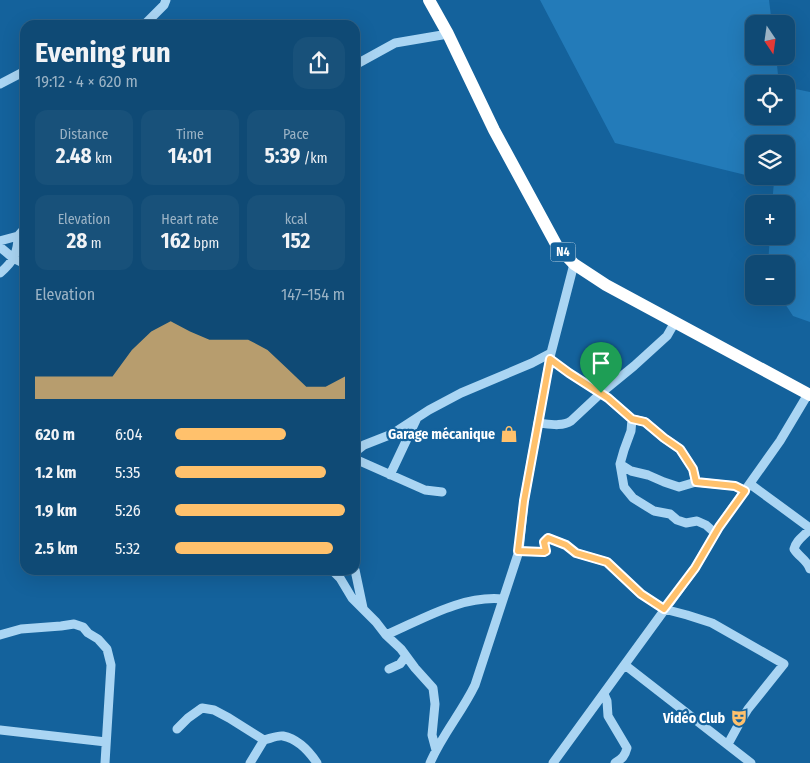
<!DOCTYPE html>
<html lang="en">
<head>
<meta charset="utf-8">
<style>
	body { margin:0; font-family:"Fira Sans Condensed",sans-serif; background:#18517a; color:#f1f3f6; height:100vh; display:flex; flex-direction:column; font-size:19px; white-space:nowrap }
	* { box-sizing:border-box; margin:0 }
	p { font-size:16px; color:#9bb3c5 }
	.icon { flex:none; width:28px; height:28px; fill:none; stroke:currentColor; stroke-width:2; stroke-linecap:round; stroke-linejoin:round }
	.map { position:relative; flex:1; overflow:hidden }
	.drawer { position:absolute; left:20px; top:20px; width:340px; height:555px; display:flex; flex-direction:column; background:#0f4a75; border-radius:15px; box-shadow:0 5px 20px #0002,0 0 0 1px #2f6287 }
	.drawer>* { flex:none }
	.needle { width:32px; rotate:167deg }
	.controls { position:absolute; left:745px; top:15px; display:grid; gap:10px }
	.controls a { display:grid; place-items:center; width:50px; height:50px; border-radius:10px; background:#0f4a75; box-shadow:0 5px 20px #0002,0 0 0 1px #2f6287; font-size:25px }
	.pin { position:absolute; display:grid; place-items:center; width:42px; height:42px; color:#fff; margin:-51px -21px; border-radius:50% 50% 50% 0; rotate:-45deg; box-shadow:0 0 5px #0007 }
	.pin .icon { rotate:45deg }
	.round { display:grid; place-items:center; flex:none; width:52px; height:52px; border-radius:15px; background:#18517a }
	.summary { display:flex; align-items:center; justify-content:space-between; height:85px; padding:0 15px }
	h1 { font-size:28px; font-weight:700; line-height:38px }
	.metrics { display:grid; grid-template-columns:repeat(3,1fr); gap:8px; height:85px; padding:5px 15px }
	.metrics div { display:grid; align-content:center; border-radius:12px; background:#18517a; text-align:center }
	.metrics b { font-size:21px; font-weight:700 }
	.metrics small { font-size:14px; font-weight:400 }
	.metrics p { font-size:14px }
	.chart { height:140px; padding:10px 15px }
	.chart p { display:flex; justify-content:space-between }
	.chart svg { width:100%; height:90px; margin-top:5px; fill:#ffc16c; opacity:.7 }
	ul { padding:0 15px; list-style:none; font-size:16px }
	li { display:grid; grid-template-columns:80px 60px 1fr; align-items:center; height:38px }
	li i { height:12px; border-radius:6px; background:#ffc16c }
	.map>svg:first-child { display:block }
	.green { fill:#237bb9; fill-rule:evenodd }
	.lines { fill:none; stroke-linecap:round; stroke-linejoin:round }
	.minor { stroke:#aad5f3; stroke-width:9 }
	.highway { stroke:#fff; stroke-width:12 }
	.route-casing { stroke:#fff; stroke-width:10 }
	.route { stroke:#ffc16c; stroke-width:6 }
	.labels { text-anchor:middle; stroke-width:4.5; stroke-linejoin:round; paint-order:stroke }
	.shield { fill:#14629c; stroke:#b8d0e1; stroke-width:1 }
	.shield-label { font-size:12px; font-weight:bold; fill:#fff }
	.poi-label { font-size:14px; font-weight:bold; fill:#fff; stroke:#14629c; text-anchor:end }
</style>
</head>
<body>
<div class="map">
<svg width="810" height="763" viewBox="0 0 810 763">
	<rect width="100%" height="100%" fill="#14629c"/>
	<path class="green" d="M540 0H769L772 24H754V56H776L779 84H754V116H786V87L810 92V322L793 316 780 296H786V264H768L770 236H786V204H772L774 182 615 143ZM754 144H786V176H754Z"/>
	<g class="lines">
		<path class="minor" d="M144 25 164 5 166 0
			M355 65 395 43 448 34
			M0 84 25 71
			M0 241 18 236 25 228
			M0 247 13 258 25 264
			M0 273C13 262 18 253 18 236
			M550 359 569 373 608 398 632 419 645 422 664 438 680 449 693 469 696 482
			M632 419 631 431 624 450 620 464 624 487 633 498 654 511 670 514 677 520 686 523 697 521 706 525 715 533
			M538 423C549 424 562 427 571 421L601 393 634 366 667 336 675 322
			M355 452 364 445 392 434 429 410 461 393 532 363 551 353
			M355 459 425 490 442 492
			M620 464 631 471 648 475 664 482 679 487 696 482 735 486 745 491
			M390 475 416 420
			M750 484 810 528
			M810 529C804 536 796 540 794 549 799 557 807 560 810 569
			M519 551 544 552 546 551 544 542 548 538 566 545 576 553 607 562 641 594 664 609 687 615 712 623 784 664 748 709 740 722 728 744
			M332 570 340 578 352 598 376 622 386 635 401 649 415 668 433 688 435 704 432 735 436 750
			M355 570 363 608
			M0 635 21 629 61 626 74 624 83 627 88 633 98 639 107 649 111 665 105 763
			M386 635C423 619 462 595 503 599
			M625 665 751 763
			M389 669 400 664 406 656
			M604 694 607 701 608 716 627 748C625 756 622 759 615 763
			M177 729 188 718 202 708 214 710 229 718 264 740C269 739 278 735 283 736 298 739 309 751 317 763
			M0 730 106 742
			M250 763 264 740
			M430 763C442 735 462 712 475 685L519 551 524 501 551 353 574 264
			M553 763 695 568 719 527 780 441 808 394"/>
		<path class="highway" d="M429 0 448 34 494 130 557 246 574 264 606 285 810 395"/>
	</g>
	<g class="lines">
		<g class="route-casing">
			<path id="route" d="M550 359 569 373 608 398 632 419 645 422 664 438 680 449 693 469 696 482 735 486 745 491 719 527 695 568 664 609 641 594 607 562 576 553 566 545 548 538 544 542 546 551 544 552 518 551 524 501Z"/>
		</g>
		<use href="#route" class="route"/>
	</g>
	<defs>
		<g id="shop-bare" transform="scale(1.35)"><path d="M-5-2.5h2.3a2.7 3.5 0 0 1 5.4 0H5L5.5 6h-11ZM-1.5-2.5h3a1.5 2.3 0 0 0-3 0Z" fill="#ffc16c" stroke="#14629c" stroke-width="2.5" paint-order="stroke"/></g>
		<g id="theatre-bare" transform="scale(1.35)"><path d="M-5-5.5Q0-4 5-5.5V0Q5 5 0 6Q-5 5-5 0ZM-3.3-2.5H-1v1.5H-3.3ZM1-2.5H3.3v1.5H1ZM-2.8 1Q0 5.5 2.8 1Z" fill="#ffc16c" stroke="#14629c" stroke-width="2.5" paint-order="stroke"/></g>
	</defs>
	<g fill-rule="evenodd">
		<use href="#shop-bare" x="509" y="434"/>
		<use href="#theatre-bare" x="739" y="718"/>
	</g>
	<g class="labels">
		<rect class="shield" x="550.5" y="242.5" width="25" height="19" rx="4"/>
		<g class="shield-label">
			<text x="563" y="256">N4</text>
		</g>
		<g class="poi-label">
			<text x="495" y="439">Garage mécanique</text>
			<text x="725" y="723">Vidéo Club</text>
		</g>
	</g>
</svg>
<div class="controls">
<a><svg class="needle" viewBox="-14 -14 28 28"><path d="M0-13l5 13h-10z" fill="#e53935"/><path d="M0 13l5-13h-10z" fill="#9bb3c5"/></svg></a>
<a><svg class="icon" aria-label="locate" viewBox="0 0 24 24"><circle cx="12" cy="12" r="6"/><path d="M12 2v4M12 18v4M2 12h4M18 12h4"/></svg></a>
<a><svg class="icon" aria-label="layers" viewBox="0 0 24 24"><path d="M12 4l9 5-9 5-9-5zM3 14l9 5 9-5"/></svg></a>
<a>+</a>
<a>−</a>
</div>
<div class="pin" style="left:601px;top:393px;background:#1e9e55"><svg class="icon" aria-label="arrive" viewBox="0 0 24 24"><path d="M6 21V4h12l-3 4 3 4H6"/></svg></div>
<section class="drawer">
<div class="summary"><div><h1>Evening run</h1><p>19:12 · 4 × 620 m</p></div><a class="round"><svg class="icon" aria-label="share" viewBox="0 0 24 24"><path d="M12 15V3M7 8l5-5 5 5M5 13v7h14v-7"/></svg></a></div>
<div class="metrics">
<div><p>Distance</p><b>2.48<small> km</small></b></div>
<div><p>Time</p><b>14:01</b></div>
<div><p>Pace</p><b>5:39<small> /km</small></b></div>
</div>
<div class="metrics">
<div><p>Elevation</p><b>28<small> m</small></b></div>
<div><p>Heart rate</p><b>162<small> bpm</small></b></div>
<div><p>kcal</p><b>152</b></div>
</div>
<div class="chart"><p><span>Elevation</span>147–154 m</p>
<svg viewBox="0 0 160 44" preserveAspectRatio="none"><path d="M0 44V33L10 33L20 33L30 33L40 33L50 20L60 11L70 6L80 11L90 15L100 15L110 15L120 20L130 29L140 38L150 38L160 33V44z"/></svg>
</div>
<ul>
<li><b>620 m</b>6:04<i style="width:65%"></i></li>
<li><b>1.2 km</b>5:35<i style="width:89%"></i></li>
<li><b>1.9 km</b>5:26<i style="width:100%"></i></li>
<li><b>2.5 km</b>5:32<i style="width:93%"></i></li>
</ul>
</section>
</div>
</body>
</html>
